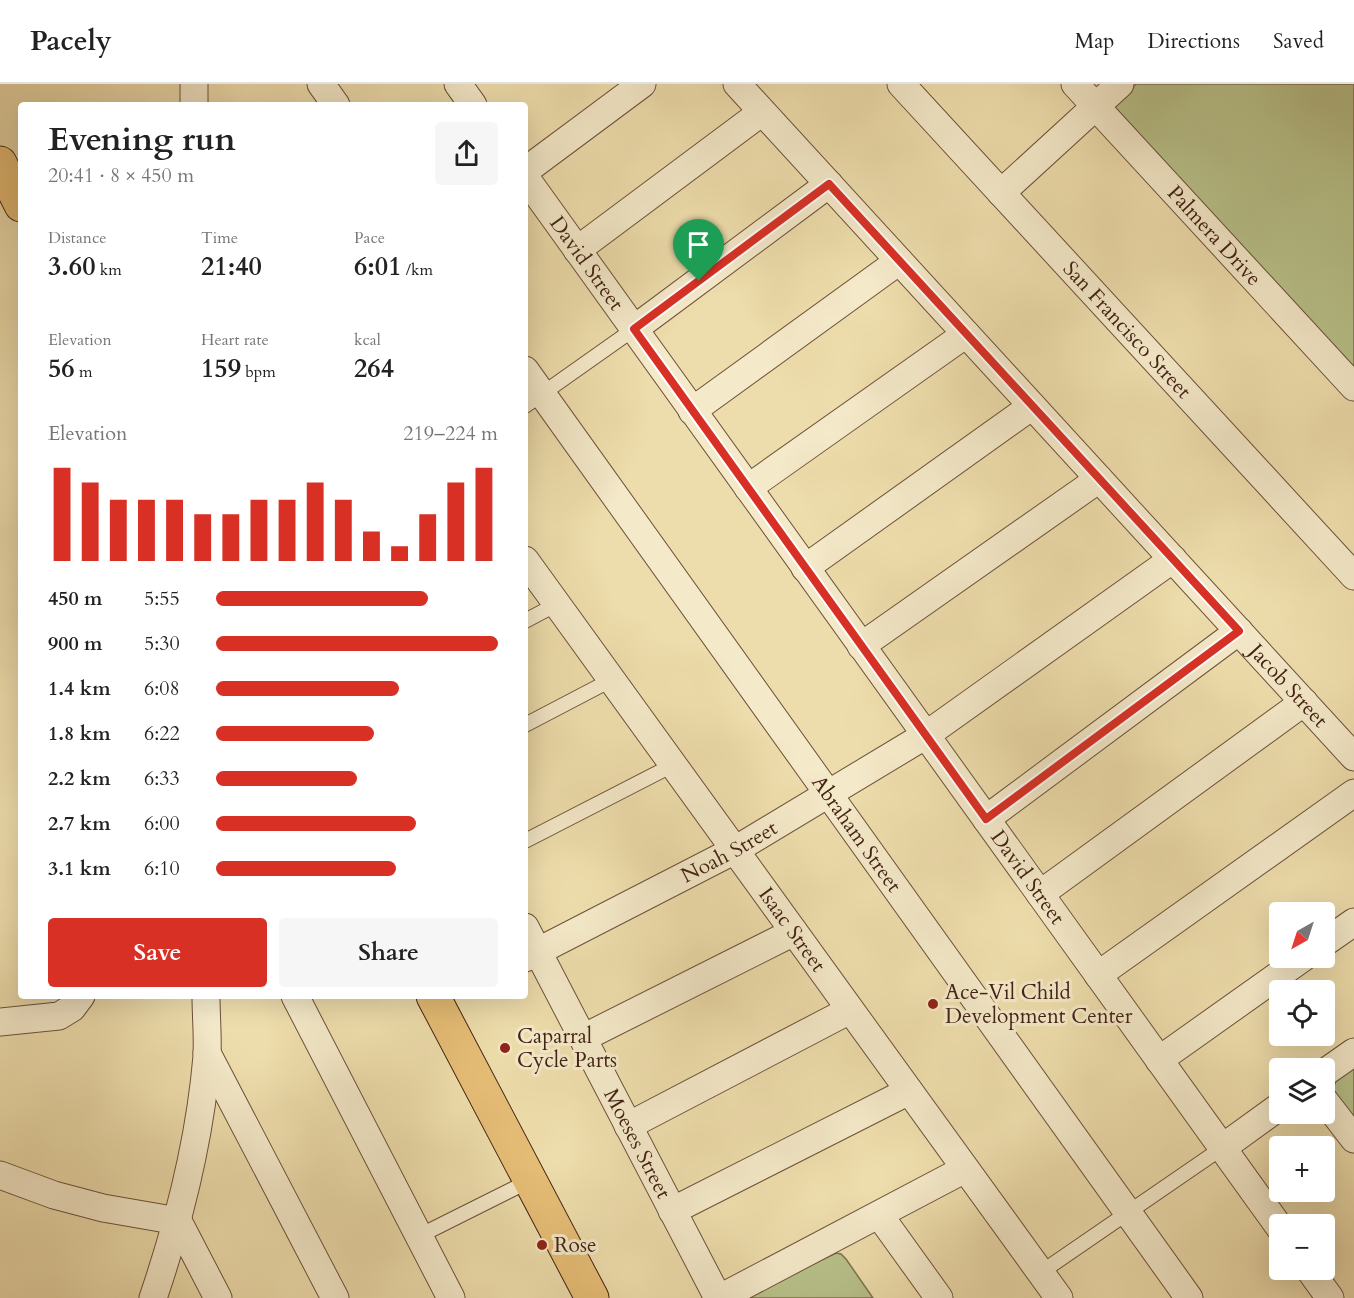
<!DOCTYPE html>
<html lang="en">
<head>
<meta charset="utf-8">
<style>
	body { margin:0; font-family:Cardo,serif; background:#f6f6f6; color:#222; height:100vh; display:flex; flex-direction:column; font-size:22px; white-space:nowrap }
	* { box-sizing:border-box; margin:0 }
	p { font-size:20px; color:#767676 }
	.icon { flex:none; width:33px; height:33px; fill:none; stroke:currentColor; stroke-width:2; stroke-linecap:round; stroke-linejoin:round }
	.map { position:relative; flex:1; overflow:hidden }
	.side { position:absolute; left:18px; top:18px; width:510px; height:897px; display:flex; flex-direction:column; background:#fff; border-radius:6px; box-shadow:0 6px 24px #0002 }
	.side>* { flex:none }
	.needle { width:39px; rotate:219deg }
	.buttons { position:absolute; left:1269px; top:818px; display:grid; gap:12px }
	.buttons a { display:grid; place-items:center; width:66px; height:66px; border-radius:6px; background:#fff; box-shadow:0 6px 24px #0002; font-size:30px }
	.pin { position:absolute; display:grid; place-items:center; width:51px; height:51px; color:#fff; margin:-62px -26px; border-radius:50% 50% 50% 0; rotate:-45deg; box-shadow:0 0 6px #0007 }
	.pin .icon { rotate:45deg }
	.round { display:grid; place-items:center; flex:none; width:63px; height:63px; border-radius:6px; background:#f6f6f6 }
	.summary { display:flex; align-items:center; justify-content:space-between; height:102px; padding:0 30px }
	h1 { font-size:33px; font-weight:600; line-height:45px }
	.metrics { display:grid; grid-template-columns:repeat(3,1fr); gap:9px; height:102px; padding:6px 30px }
	.metrics div { display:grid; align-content:center }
	.metrics b { font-size:26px; font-weight:600 }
	.metrics small { font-size:16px; font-weight:400 }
	.metrics p { font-size:16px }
	.chart { height:168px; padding:12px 30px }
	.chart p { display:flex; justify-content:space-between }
	.chart svg { width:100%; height:108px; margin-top:6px; stroke:#d93025; stroke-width:6 }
	.primary-button { display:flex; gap:12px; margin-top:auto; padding:12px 30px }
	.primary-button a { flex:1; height:69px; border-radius:6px; background:#d93025; color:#fff; font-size:24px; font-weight:600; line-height:69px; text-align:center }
	.primary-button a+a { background:#f6f6f6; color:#222 }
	ul { padding:0 30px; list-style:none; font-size:20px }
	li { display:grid; grid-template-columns:96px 72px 1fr; align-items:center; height:45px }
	li i { height:15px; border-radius:8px; background:#d93025 }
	header { display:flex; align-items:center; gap:36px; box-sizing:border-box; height:84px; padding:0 30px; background:#fff; border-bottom:2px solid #e0e0e0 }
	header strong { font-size:28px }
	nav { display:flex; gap:33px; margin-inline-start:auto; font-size:21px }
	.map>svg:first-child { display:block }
	.green { fill:#b8c18a; stroke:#7d7250; stroke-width:1.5 }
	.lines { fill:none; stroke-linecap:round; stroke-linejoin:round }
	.lane-casing { stroke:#6d513b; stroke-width:16 }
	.street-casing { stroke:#6d513b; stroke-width:29 }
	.primary-casing { stroke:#422215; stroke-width:35 }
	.lane { stroke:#f4e9c9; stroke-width:14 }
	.street { stroke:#f4e9c9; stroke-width:27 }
	.primary { stroke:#e7be76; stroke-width:33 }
	.route-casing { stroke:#fff; stroke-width:12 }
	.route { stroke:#d93025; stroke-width:8 }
	.poi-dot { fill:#8f2418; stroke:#f4e9c9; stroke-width:2 }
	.labels { text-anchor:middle; stroke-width:6; stroke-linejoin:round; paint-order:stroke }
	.street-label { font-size:21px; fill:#422215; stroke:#f4e9c9 }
	.poi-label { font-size:21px; fill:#422215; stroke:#f4e9c9; text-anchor:start }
</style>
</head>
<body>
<header>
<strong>Pacely</strong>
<nav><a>Map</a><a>Directions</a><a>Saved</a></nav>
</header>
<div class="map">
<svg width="1354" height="1214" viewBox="0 0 1354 1214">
	<rect width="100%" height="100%" fill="#eeddac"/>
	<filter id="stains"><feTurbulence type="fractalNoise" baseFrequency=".00333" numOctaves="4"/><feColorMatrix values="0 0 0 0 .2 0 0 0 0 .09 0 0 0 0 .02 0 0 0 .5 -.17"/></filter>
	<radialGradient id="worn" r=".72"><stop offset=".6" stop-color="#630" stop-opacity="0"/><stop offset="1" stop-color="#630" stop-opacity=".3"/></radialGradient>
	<path class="green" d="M1136 0H1354V284L1113 22Z
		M1354 982V1036L1333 1005 1337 994Z
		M836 1169 841 1170 846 1175 873 1214H747L751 1210Z"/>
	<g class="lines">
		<g class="lane-casing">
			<path id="lane" d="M525 322 634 245
				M525 537 557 520
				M525 641 611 596
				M525 757 673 681
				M419 1152 529 1097
				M1040 1189 1222 1064"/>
		</g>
		<g class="street-casing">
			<g id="street">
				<path d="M321 0 336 21"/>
				<path d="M458 0 473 21"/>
				<path id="s1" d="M737 0 1354 673"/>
				<path id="s2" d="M901 0 1354 492"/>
				<path id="s3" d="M1075 0 1354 303"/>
				<path d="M194 21V0"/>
				<path d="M525 87 642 0"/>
				<path id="s4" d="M525 93 1280 1144"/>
				<path d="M1001 109 1120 0"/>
				<path d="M577 166 762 28"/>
				<path d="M634 245 829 100"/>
				<path id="s5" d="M525 286 1189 1214"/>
				<path d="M692 327 899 177"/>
				<path d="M748 404 966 250"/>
				<path id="s6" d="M525 476 1059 1214"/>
				<path d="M805 484 1032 322"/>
				<path d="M861 562 1099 395"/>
				<path d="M986 735 1239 547"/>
				<path d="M1040 810 1304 618"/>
				<path id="s7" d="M525 843 718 1214"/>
				<path d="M1324 859 1354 838"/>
				<path id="s8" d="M525 874 735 766 926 651 1173 475"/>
				<path d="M1098 891 1354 709"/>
				<path d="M295 912 451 1214"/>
				<path d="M0 938 59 932 72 924 81 912"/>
				<path d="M583 954 794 848"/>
				<path d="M207 969 335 1214"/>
				<path d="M1159 976 1304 873"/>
				<path d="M1324 989 1354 968"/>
				<path d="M1324 1016 1354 1055"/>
				<path d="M628 1042 850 926"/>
				<path d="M1222 1064 1280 1022"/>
				<path d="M0 1091 54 1111 103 1124 178 1137 218 1214"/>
				<path d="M672 1127 909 1007"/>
				<path d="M880 1132 939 1214"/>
				<path d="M1309 1185 1330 1214"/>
				<path d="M153 1214C180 1135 200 1055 207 972 208 952 206 932 206 912"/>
				<path d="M720 1214 965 1085"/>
			</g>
		</g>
		<g class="primary-casing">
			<path id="primary" d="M0 79 21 121
				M433 912 592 1214"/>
		</g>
		<use href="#lane" class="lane"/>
		<use href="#street" class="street"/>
		<use href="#primary" class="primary"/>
	</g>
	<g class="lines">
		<g class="route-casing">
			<path id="route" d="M829 100 1239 547 986 735 634 245Z"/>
		</g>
		<use href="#route" class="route"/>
	</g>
	<g class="poi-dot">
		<circle cx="933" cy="920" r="6"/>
		<circle cx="505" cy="964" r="6"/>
		<circle cx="542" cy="1161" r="6"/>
	</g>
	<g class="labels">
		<g class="street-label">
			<text dy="7" stroke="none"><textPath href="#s3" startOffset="206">Palmera Drive</textPath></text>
			<text dy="7" stroke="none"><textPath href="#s4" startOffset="106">David Street</textPath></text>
			<text dy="7" stroke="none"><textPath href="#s2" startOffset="334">San Francisco Street</textPath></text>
			<text dy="7" stroke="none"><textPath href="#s1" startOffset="816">Jacob Street</textPath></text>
			<text dy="7" stroke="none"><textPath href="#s5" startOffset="570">Abraham Street</textPath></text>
			<text dy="7" stroke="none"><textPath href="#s8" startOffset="230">Noah Street</textPath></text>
			<text dy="7" stroke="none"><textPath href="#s4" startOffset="862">David Street</textPath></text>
			<text dy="7" stroke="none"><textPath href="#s6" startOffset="456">Isaac Street</textPath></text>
			<text dy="7" stroke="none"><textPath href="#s7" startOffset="244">Moeses Street</textPath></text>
		</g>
		<g class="poi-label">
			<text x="945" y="915">Ace-Vil Child<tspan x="945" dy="24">Development Center</tspan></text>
			<text x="517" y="959">Caparral<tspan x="517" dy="24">Cycle Parts</tspan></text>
			<text x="554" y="1168">Rose</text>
		</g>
	</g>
	<rect width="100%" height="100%" filter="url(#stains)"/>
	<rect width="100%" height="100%" fill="url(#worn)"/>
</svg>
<div class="buttons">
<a><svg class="needle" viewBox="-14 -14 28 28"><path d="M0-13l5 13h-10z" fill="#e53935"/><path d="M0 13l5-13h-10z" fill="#767676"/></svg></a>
<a><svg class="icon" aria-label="locate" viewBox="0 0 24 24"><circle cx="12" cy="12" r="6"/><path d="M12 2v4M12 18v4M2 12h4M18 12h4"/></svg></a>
<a><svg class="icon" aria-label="layers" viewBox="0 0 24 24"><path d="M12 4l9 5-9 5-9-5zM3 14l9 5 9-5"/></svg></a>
<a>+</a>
<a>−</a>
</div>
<div class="pin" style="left:699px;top:197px;background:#1e9e55"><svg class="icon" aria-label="arrive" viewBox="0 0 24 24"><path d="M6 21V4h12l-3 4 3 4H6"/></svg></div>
<section class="side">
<div class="summary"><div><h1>Evening run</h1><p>20:41 · 8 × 450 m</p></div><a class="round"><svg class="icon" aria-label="share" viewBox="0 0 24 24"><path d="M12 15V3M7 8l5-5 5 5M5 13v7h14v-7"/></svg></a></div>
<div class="metrics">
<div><p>Distance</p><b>3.60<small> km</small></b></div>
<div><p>Time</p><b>21:40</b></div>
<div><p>Pace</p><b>6:01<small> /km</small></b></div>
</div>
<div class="metrics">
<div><p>Elevation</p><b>56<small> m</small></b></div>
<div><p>Heart rate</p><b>159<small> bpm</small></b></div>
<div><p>kcal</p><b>264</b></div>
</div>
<div class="chart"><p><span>Elevation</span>219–224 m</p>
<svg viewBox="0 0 160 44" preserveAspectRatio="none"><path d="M5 44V6M15 44V12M25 44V19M35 44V19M45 44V19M55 44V25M65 44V25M75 44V19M85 44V19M95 44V12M105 44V19M115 44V32M125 44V38M135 44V25M145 44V12M155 44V6"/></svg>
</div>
<ul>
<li><b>450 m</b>5:55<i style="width:75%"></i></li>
<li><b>900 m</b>5:30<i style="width:100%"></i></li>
<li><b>1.4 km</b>6:08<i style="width:65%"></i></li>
<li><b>1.8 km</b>6:22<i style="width:56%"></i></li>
<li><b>2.2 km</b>6:33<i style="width:50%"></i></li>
<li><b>2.7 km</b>6:00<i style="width:71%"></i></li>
<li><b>3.1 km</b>6:10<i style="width:64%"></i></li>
</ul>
<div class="primary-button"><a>Save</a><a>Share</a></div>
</section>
</div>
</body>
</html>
